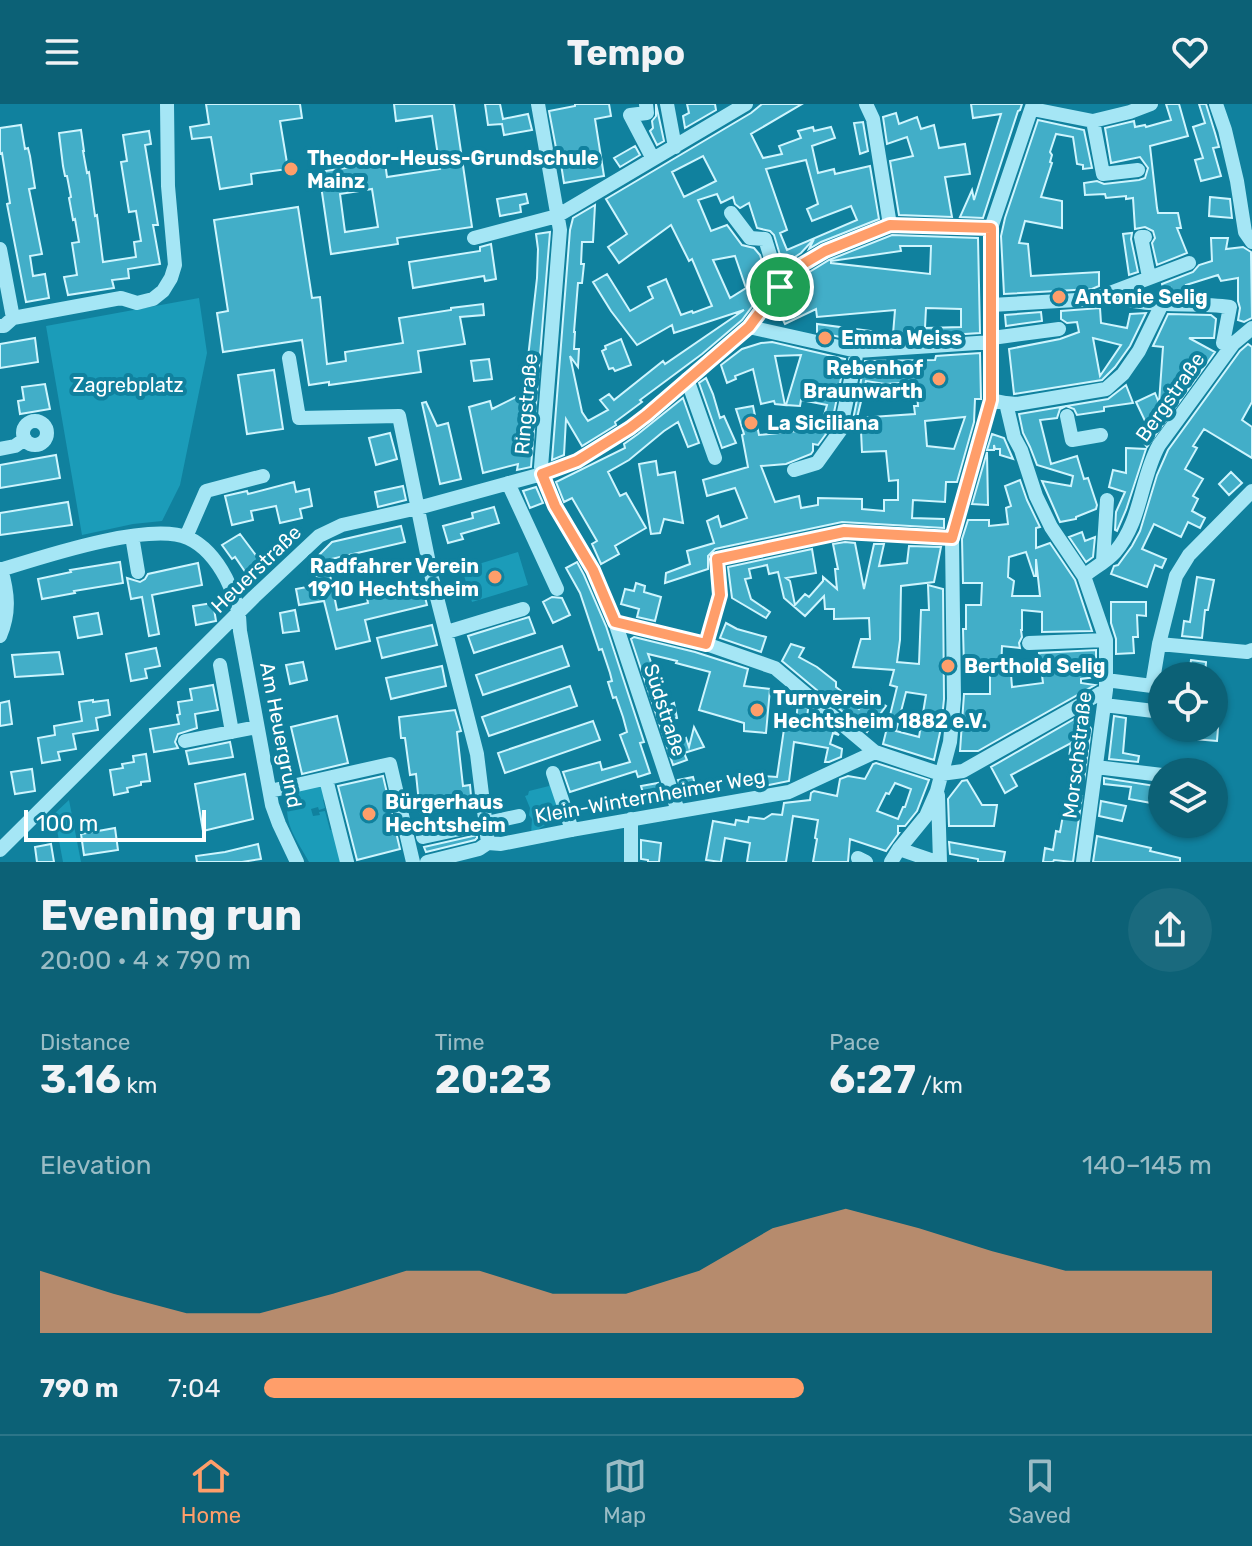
<!DOCTYPE html>
<html lang="en">
<head>
<meta charset="utf-8">
<style>
	body { margin:0; font-family:Rubik,sans-serif; background:#1a6a7e; color:#f1f3f6; height:100vh; display:flex; flex-direction:column; font-size:30px; white-space:nowrap }
	* { box-sizing:border-box; margin:0 }
	p { font-size:26px; color:#9abcc5 }
	.icon { flex:none; width:44px; height:44px; fill:none; stroke:currentColor; stroke-width:2; stroke-linecap:round; stroke-linejoin:round }
	.map { position:relative; height:758px; overflow:hidden }
	.panel { display:flex; flex-direction:column; background:#0c6176; flex:1 }
	.panel>* { flex:none }
	.controls { position:absolute; left:1148px; top:558px; display:grid; gap:16px }
	.controls a { display:grid; place-items:center; width:80px; height:80px; border-radius:50%; background:#0c6176; box-shadow:0 2px 6px #0004; font-size:40px }
	.scale { position:absolute; left:24px; bottom:20px; width:182px; box-sizing:border-box; padding-left:8px; border:4px solid #fff; border-top:0; font-size:22px; line-height:28px; white-space:nowrap; color:#fff; -webkit-text-stroke:6px #10819e; paint-order:stroke }
	.pin { position:absolute; display:grid; place-items:center; width:68px; height:68px; color:#fff; margin:-34px; border:4px solid #fff; border-radius:50%; box-shadow:0 2px 8px #0007 }
	.round { display:grid; place-items:center; flex:none; width:84px; height:84px; border-radius:42px; background:#1a6a7e }
	.summary { display:flex; align-items:center; justify-content:space-between; height:136px; padding:0 40px }
	h1 { font-size:44px; font-weight:700; line-height:60px }
	.stats { display:grid; grid-template-columns:repeat(3,1fr); gap:12px; height:136px; padding:8px 40px }
	.stats div { display:grid; align-content:center }
	.stats b { font-size:40px; font-weight:700 }
	.stats small { font-size:22px; font-weight:400 }
	.stats p { font-size:22px }
	.chart { height:224px; padding:16px 40px }
	.chart p { display:flex; justify-content:space-between }
	.chart svg { width:100%; height:144px; margin-top:8px; fill:#ff9e6a; opacity:.7 }
	ul { padding:0 40px; list-style:none; font-size:26px }
	li { display:grid; grid-template-columns:128px 96px 1fr; align-items:center; height:60px }
	li i { height:20px; border-radius:10px; background:#ff9e6a }
	header { display:flex; justify-content:space-between; align-items:center; height:104px; padding:0 40px; background:#0c6176; font-size:36px; font-weight:700 }
	.dock { display:flex; justify-content:space-around; align-items:center; height:112px; border-top:2px solid #2c7588; background:#0c6176; font-size:22px; color:#9abcc5 }
	.dock a { display:grid; justify-items:center; gap:4px }
	.dock .on { color:#ff9e6a }
	.map>svg:first-child { display:block }
	.green { fill:#1b9cb9 }
	.building { fill:#42aec8; stroke:#cef5fe; stroke-width:2; fill-rule:evenodd }
	.lines { fill:none; stroke-linecap:round; stroke-linejoin:round }
	.minor { stroke:#a5e6f5; stroke-width:14 }
	.route-casing { stroke:#fff; stroke-width:16 }
	.route { stroke:#ff9e6a; stroke-width:10 }
	.poi-dot { fill:#ff9e6a; stroke:#10819e; stroke-width:3 }
	.labels { text-anchor:middle; stroke-width:8; stroke-linejoin:round; paint-order:stroke }
	.poi-label { font-size:20px; font-weight:bold; fill:#fff; stroke:#10819e; text-anchor:start }
	.park-label { font-size:20px; fill:#fff; stroke:#10819e }
	.street-label { font-size:20px; fill:#fff; stroke:#10819e }
</style>
</head>
<body>
<header><svg class="icon" aria-label="menu" viewBox="0 0 24 24"><path d="M4 6h16M4 12h16M4 18h16"/></svg>Tempo<svg class="icon" aria-label="heart" viewBox="0 0 24 24"><path d="M12 20l-8-8c-3-5 5-10 8-4 3-6 11-1 8 4z"/></svg></header>
<div class="map">
<svg width="1252" height="758" viewBox="0 0 1252 758">
	<rect width="100%" height="100%" fill="#10819e"/>
	<path class="green" d="M199 194 207 249 180 381 162 417 133 420 82 431 46 222Z
		M518 448 528 481 472 498 462 465Z
		M314 679 323 684 326 695 323 696 325 704 319 706 318 703 311 705 313 712 320 711 319 708 325 707 330 726H333L341 758H309C296 734 275 709 296 684Z
		M553 679 562 718H550L531 730 532 715 529 711 530 704 525 692 528 691 529 687 549 682V680Z
		M69 696 81 758H63L54 710Z"/>
	<path class="building" d="M206 0H300L302 14 280 17 288 65 251 70 252 80 220 85 211 33 192 35 190 23 209 20Z
		M394 0H454L472 123 397 134 398 140 331 150 319 68 385 58 387 73 440 65 432 12 396 17ZM372 85 378 123 345 128 340 90Z
		M485 0H500L503 15 528 10 532 26 504 31 502 20 488 21Z
		M575 0H609L611 12 595 15 604 72 564 79 561 60H559L549 7 575 2Z
		M656 0 664 37 657 41 650 27 653 24 652 17 656 12Z
		M687 0H715L716 6 685 24 683 12 689 9Z
		M762 0H802L751 30 763 54 782 50 779 42 801 34 798 27 813 23 814 27 831 23 835 34 812 42 818 69 834 65 835 70 870 62 879 115 821 138 809 145 814 135 801 149 783 161 774 131 770 127 757 124 749 99 740 104 735 100 733 93 721 99 717 90 698 96 711 127 727 121 742 141 754 144 760 151 769 180 742 216 702 250 640 296 642 298 615 318 616 321 582 342 566 315 564 351 552 356 570 126 573 114 595 101 593 138H582L581 160H584L582 179H578L574 228H575L574 245H579L578 263 570 252 582 308 588 317 608 306 600 296 609 290 614 296 663 257 665 260 744 206 674 229 672 221 637 241 611 207 593 178 607 170 630 207 653 194 648 183 666 175 681 211 692 207 693 209 712 202 692 155 689 157 671 121 619 159 608 143 627 130 606 95 751 9ZM703 52 716 77 684 93 672 68ZM806 56 818 100 807 105 812 117 851 102 857 116 787 146 780 129 787 126 766 65ZM735 152 746 184 730 194 713 156Z
		M971 0H1022L1020 6 1018 7 983 114 960 113 972 86 974 96 1001 10 973 14Z
		M1166 0H1179L1188 32 1150 42 1157 104 1158 109H1178L1181 124H1177L1187 149 1157 161 1152 139 1155 134 1153 127 1145 123 1135 125 1133 94 1126 95V92L1106 94 1105 90 1085 91 1084 79 1097 77 1104 80 1139 76 1145 74 1148 64 1140 53 1111 59 1105 24 1134 17 1135 23 1145 21 1146 23 1171 16Z
		M1199 0H1206L1215 29 1219 43 1213 44 1221 72 1201 77 1195 56 1203 54 1193 23 1205 19Z
		M896 9 899 20 917 13 921 25 934 21 939 44 965 40 970 70 945 73 952 113 899 111 890 57 913 52 907 33 887 40 883 13Z
		M1038 16 1084 26 1092 64 1083 65V61L1077 60 1073 33 1056 30 1050 48 1052 51 1050 58 1052 59 1041 93 1062 97V124L1025 117 1019 139 1028 140 1031 172 1099 168V182L1092 185 1004 190 1001 132 1005 114Z
		M863 18 868 47 860 50 854 19Z
		M21 21 25 45 28 44 30 52 35 84 29 85 42 150 30 152 33 172 45 170 49 194 26 198 7 100 10 99 2 49 0 50V24Z
		M81 26 84 47H83L87 69 89 68 95 112 97 111 103 158 136 153 134 138 141 137 136 107 129 108 121 58 127 57 123 31 149 27 151 40 145 41 158 121H153L160 160 128 165 129 174 112 176 114 184 68 191 64 173 77 171 72 139 79 138 75 115 73 116 69 94 71 93 67 72H65L63 62 59 29Z
		M635 42 640 51 620 63 614 54Z
		M526 90 528 99 520 101 521 108 500 112 497 95Z
		M1210 93 1230 95 1232 114 1209 112Z
		M298 103 312 194 320 193 327 260 346 257 345 248 403 239 399 214 451 206V204L483 200 484 211 460 213 465 240 418 247 421 268 329 281V278L309 281 302 236 223 248 217 209 228 207 214 116Z
		M550 128 531 363 517 366 518 360 483 369 469 303 490 297 492 305 524 289 537 174 538 145 536 130Z
		M1132 129 1131 135 1138 168 1129 171 1123 130Z
		M892 131 978 134 980 229 858 237 817 228V220L893 230 895 206 817 213 816 205 785 220 778 206 805 193 790 186 798 175 829 156ZM900 142H931L930 170 831 159V157L901 147ZM926 204 961 205V223L925 224Z
		M1211 134H1228L1226 145 1243 143 1251 148 1252 214 1244 218 1238 216 1240 204 1238 197V174L1221 177 1218 171 1186 181 1188 190H1173L1171 184 1163 186 1162 180 1193 168 1199 161 1212 157Z
		M491 140 496 175 485 177 484 172 413 184 409 158 480 147V143Z
		M1100 204 1101 219 1127 224 1130 210 1146 209 1130 242 1115 263 1102 276 1014 290 1009 245 1060 235 1079 228 1077 218 1067 219 1061 215V207ZM1093 234 1121 241 1100 272Z
		M1041 208 1042 217 1006 222 1005 211Z
		M1168 210 1211 211 1216 215 1214 234H1189L1215 248 1147 343 1136 328 1147 321 1136 298 1155 289 1159 299 1163 243 1153 242Z
		M35 234 38 258 0 264V240Z
		M621 235 631 261 615 267 613 264 609 265 602 247 606 245 605 242Z
		M772 238 845 255 831 323 818 341 813 340V347L811 350 786 360 761 362 775 398 799 392 801 404 818 401V394L862 395V405L884 407V396H898V376L889 377 886 347 862 348 861 327 851 325 865 257 935 256 936 252 980 249 981 295H975L974 318 957 378H946L945 398 913 396 912 414 944 415V424L842 418 715 445 708 452V465L665 479 666 469 690 460 687 447 714 439 707 417 718 412 721 423 747 414 735 384 707 392 703 376 748 363 742 331 744 330 736 305 753 302 759 331 797 327V321L820 325 827 301 801 296 800 302 786 301 801 251 775 252 785 301 775 300 774 297 761 300 753 265 735 272 736 275 727 279 721 261 742 245 761 239ZM866 277 885 280 916 278 918 302H914L915 310 857 314ZM965 313 954 345 927 342 925 317Z
		M1248 240 1252 243V298L1242 316 1252 323V354L1204 325 1193 342 1197 344 1185 365 1203 375 1193 392 1198 395 1192 407 1205 414 1200 424 1188 418 1181 433 1154 420 1142 445 1166 455 1162 464 1155 461 1147 483 1111 470 1114 462 1118 461 1132 442 1140 427 1157 371 1168 346 1240 247Z
		M489 255 492 275 474 277 471 257Z
		M274 266 283 325 247 330 238 271Z
		M706 274 713 290 720 314 724 312 736 339 722 344 699 279Z
		M45 280 50 305 20 310 18 297 24 296 22 283Z
		M1126 281 1133 299 1104 303V307L1077 311 1074 305 1066 302 1060 305 1057 314 1040 316 1051 360 1077 352 1084 375 1088 374 1097 401 1096 405 1076 413V415L1060 418 1042 377 1071 382 1073 372 1037 361 1030 343 1023 329 1019 310 1108 295Z
		M683 294 699 339 688 343 678 318 664 327 629 356 608 368 620 392 626 389 646 424 615 442 619 450 601 460 592 440 597 437 572 394 564 398 556 378 625 344 624 340 638 330Z
		M426 298 437 322 448 319 461 375 440 380 422 299Z
		M390 329 397 355 376 361 369 334Z
		M992 330 1004 334 1013 355 1000 351V345H995L994 341V346H987Z
		M1126 344 1146 345 1126 406 1117 427 1115 426 1116 408 1125 388 1109 383 1113 366 1126 369Z
		M987 348 988 401 972 400Z
		M56 351 60 374 0 384V361Z
		M656 357 658 371 675 368 683 419 664 415 660 429 651 430 639 360Z
		M1231 368 1242 379 1229 391 1219 380Z
		M1020 376 1027 396 1040 423 1036 424V444L1050 439 1075 476 1092 527 1042 528V508L1022 506V526H1021L1022 533 1019 539 1020 544 1002 542 1001 569 1011 570 1012 583 1043 579 1039 549 1096 546V573L1081 575V579L1095 581 978 647H960L964 590H990V570H983L984 564H964L963 525H966V501H981L982 479H963L962 435 968 416H989V422L1008 420 1006 404 1011 402 1005 382ZM1026 448 1034 472H1036V455L1040 492H1012L1014 477 1008 473 1009 453Z
		M294 378 296 388 309 385 312 402 300 405 302 414 280 419 276 402 251 407 253 416 232 421 225 392 247 387 248 390Z
		M403 382 406 396 378 403 375 388Z
		M536 383 543 399 530 404 523 387Z
		M68 398 72 421 0 431V409Z
		M494 403 499 419 461 430 463 435 448 439 443 422 473 414 472 409Z
		M401 422 405 438 327 456 337 506 368 499 367 494 422 481 427 501 365 516 370 537 336 545 324 497 299 501 296 485 318 481 314 459 309 461 332 438Z
		M1082 428 1085 437 1095 433 1093 453 1086 458 1069 433Z
		M240 430 264 462 248 472 235 453 232 455 222 441Z
		M845 438 855 439 864 485 874 440H884L879 462 907 459 909 442 941 443 934 478 901 482 900 536 897 558 919 560 921 506H929L928 481 943 485 944 595 941 624 934 656 883 640 897 583 890 581 894 566 853 563 861 535H870L869 514 834 515V505H825L824 492 805 512 784 494 778 468 769 470 767 461 749 465 751 474 745 475 751 495 770 508 766 514 732 494 728 463 812 445 816 469 786 474 790 477 795 501 805 490 809 493 823 477V473L837 485 835 465H838L833 440ZM906 588 926 591 919 633 896 627Z
		M120 458 123 479 74 487 75 489 42 495 38 475 71 468 70 466Z
		M577 458 584 471 606 522 644 638 640 639 650 669 638 673 636 667 570 688 563 668 600 658 602 666 630 658 620 631 627 628 623 613 616 593 613 594 608 578 612 577 610 569 602 545 599 546 580 489 566 464Z
		M198 459 202 481 152 491 159 530 149 532 142 493 131 495 127 474 140 478 145 475 148 470Z
		M1197 473 1214 476 1208 506H1205L1202 534 1182 532 1184 517 1190 518Z
		M636 479 645 482 644 488 661 493 655 517 637 513 639 505 621 500 625 485 634 487Z
		M552 493 562 494 570 511 553 519 543 498Z
		M1111 498H1146V512L1137 511 1138 533H1133L1134 549 1116 550V535L1111 519Z
		M213 499 216 517 196 521 193 502Z
		M295 506 299 527 283 529 280 509Z
		M98 509 102 530 78 534 74 513Z
		M529 513 535 529 474 549 468 532Z
		M726 519 737 525 766 533 761 548 720 534Z
		M432 521 437 541 382 554 377 534Z
		M634 533 695 548 748 565 744 582 770 585 766 629 744 627V619L699 606 710 568 676 559 677 557 648 550 667 602 674 599 677 614 672 615 680 637 686 634 689 643 694 623 704 643 684 649 687 656 673 661 631 535Z
		M791 540 804 544 799 553 817 563 836 578V583L845 590 843 592 859 605 870 592 886 602 867 628 782 557Z
		M562 542 569 562 483 591 476 571Z
		M156 544 160 562 145 565 147 574 131 577 126 550Z
		M59 548 63 570 15 573 12 551Z
		M1191 556 1206 558 1205 572H1189Z
		M303 558 307 576 290 580 286 561Z
		M442 562 446 582 391 595 386 574Z
		M213 581 218 606 195 610 197 624 178 630 175 638 178 644 154 648 150 625 179 620 177 611 180 610 178 598 192 596 190 585Z
		M570 582 577 602 489 632 482 613Z
		M93 596V598L108 596 110 611 96 614 98 626 73 630 76 645 58 648 60 656 42 659 38 634 55 631 54 622 82 617 79 598Z
		M9 597 12 620 0 622V599Z
		M798 597 808 605 807 615 823 617 839 631 833 629 830 640 842 645 841 653 829 658H825L828 644 794 638 789 677 764 682V672L777 673 785 618 796 619Z
		M455 606 461 627 457 628 463 682 470 681 472 703 420 709 416 670 410 671 405 634H401L399 613Z
		M1083 610 1091 625 1084 677H1077L1081 656 1069 654 1071 639 1011 671 1017 682 1005 689 991 663Z
		M337 612 348 659 302 670 291 623Z
		M1114 612 1126 614 1123 649 1139 652 1138 658 1109 655Z
		M593 617 600 636 505 669 498 649Z
		M1196 624H1218L1217 637 1194 635Z
		M230 638 233 653 189 660 186 647Z
		M146 650 150 677 141 678V681L127 684 128 688 114 691 110 666 123 664 122 660 134 658 133 652Z
		M876 659 929 676 917 707 905 722H898V729H899L886 747 850 735 848 758H813L817 735 815 734 818 716 793 712 786 758H747L750 739 725 734 721 758 706 756 713 717 735 721 736 716 748 718 749 713 764 715 772 710 782 711 784 699 810 696 811 689 814 687 837 692 840 675 848 672 865 675 873 660ZM895 679 911 685 905 703H903L898 715 877 707 886 689 889 690Z
		M32 665 35 687 15 690 11 668Z
		M245 670 253 715 203 727 195 680Z
		M383 672 400 745 357 756 338 682Z
		M693 673 697 688 683 691 678 676Z
		M1104 674 1162 683V701L1129 695 1131 683 1104 680Z
		M967 676 982 701H997L994 722H949L948 695 962 677Z
		M658 679 662 692 633 701 618 703 616 693 643 689 641 682Z
		M1067 689 1082 692 1073 758 1054 756 1053 758H1043L1045 744 1053 746 1056 727 1060 728Z
		M1101 697 1126 702 1122 717 1099 712Z
		M115 724 118 746 84 751 81 730Z
		M477 731V734L475 736 426 748 424 743Z
		M1097 732 1151 744 1150 747 1180 754V758H1093Z
		M641 736 661 739 659 758H648V756L641 755Z
		M949 738 1005 748 1003 758H978V755L950 750Z
		M51 740 54 758H37L35 743Z
		M258 740 261 755 242 758H197L196 752 225 748Z"/>
	<g class="lines">
		<path class="minor" d="M538 0 560 126 541 363 545 378 555 402 593 466 615 518 678 707
			M646 0 647 9 630 11 653 55
			M667 0 675 43
			M866 0 873 15 890 121
			M1216 0 1225 26 1237 77 1245 128 1252 138
			M1032 5 1093 17 1103 70 1138 66
			M1093 17 1130 8 1151 0
			M731 109 750 134 765 135 780 183
			M1145 133H1141L1149 173
			M474 134 557 112 746 0
			M0 145 13 214
			M1109 190C1147 206 1191 197 1230 203L1223 239
			M991 201 1094 195 1189 159
			M0 222H4L13 214 121 194 137 199 153 195 163 187 171 174 175 161 168 82 167 0
			M749 223 857 247 992 238
			M992 234 1059 225
			M289 254 299 314 399 312 432 474 477 650 488 739
			M687 275 715 354
			M991 296 1006 299 1014 333 1021 346 1036 392 1051 423 1084 472 1106 536V586L1083 758
			M1006 299 1016 300 1106 285 1123 270 1139 247 1162 200
			M1067 312 1072 336 1101 331
			M23 329a12 12 0 1 1 24 0a12 12 0 1 1-24 0Z
			M0 345 15 342 25 335
			M794 366 817 359 840 327 857 247
			M508 379 557 485
			M132 432 138 468
			M186 433 206 387 263 372
			M1103 457 1107 396
			M0 466C42 453 150 417 188 434 206 442 217 457 226 474 235 491 240 507 240 527L272 701 279 720 297 758
			M1084 472C1094 464 1107 457 1115 448 1142 417 1140 375 1159 341L1233 240 1252 224
			M615 518 706 540 775 564 875 648 941 670 963 667 1106 586
			M447 528 523 505
			M0 532C10 509 8 489 1 465
			M1029 539 1106 536
			M706 540 720 491 717 455 844 428 952 434
			M1159 540 1247 548 1252 546
			M220 561 232 628
			M1106 576 1152 582 1159 540 1176 472 1189 451 1252 387
			M1104 601 1162 608
			M185 637 257 623
			M1096 663 1162 671
			M553 669 572 726
			M326 675 347 758
			M270 687 390 660 413 758
			M938 691 940 758
			M631 715V758
			M423 733 519 712
			M899 745 937 758
			M0 746 254 493 319 432 342 421 418 404 542 370 577 357 630 324 647 311 749 223 791 167 825 147 890 121 991 124
			M858 754 866 758
			M427 758 479 745 488 739 501 740 572 726 789 688 875 648
			M891 758 899 745 926 712 937 687 950 638 954 595 952 434 991 296V124L1033 0"/>
	</g>
	<g class="lines">
		<g class="route-casing">
			<path id="route" d="M890 121 991 124V296L952 434 844 428 717 455 720 491 706 540 615 518 593 466 555 402 542 370 577 357 630 324 647 311 749 223 791 167 825 147Z"/>
		</g>
		<use href="#route" class="route"/>
	</g>
	<g class="poi-dot">
		<circle cx="291" cy="65" r="8"/>
		<circle cx="1059" cy="193" r="8"/>
		<circle cx="825" cy="234" r="8"/>
		<circle cx="939" cy="275" r="8"/>
		<circle cx="751" cy="319" r="8"/>
		<circle cx="495" cy="473" r="8"/>
		<circle cx="948" cy="562" r="8"/>
		<circle cx="757" cy="606" r="8"/>
		<circle cx="369" cy="710" r="8"/>
	</g>
	<g class="labels">
		<g class="poi-label">
			<text x="307" y="61">Theodor-Heuss-Grundschule<tspan x="307" dy="23">Mainz</tspan></text>
			<text x="1075" y="200">Antonie Selig</text>
			<text x="841" y="241">Emma Weiss</text>
			<text x="923" y="271" text-anchor="end">Rebenhof<tspan x="923" dy="23">Braunwarth</tspan></text>
			<text x="767" y="326">La Siciliana</text>
			<text x="479" y="469" text-anchor="end">Radfahrer Verein<tspan x="479" dy="23">1910 Hechtsheim</tspan></text>
			<text x="964" y="569">Berthold Selig</text>
			<text x="773" y="601">Turnverein<tspan x="773" dy="23">Hechtsheim 1882 e.V.</tspan></text>
			<text x="385" y="705">Bürgerhaus<tspan x="385" dy="23">Hechtsheim</tspan></text>
		</g>
		<g class="park-label">
			<text x="128" y="288">Zagrebplatz</text>
		</g>
		<g class="street-label">
			<text transform="translate(1170 293) rotate(-55)" y="7">Bergstraße</text>
			<text transform="translate(526 300) rotate(-85)" y="7">Ringstraße</text>
			<text transform="translate(256 465) rotate(-44)" y="7">Heuerstraße</text>
			<text transform="translate(665 606) rotate(72)" y="7">Südstraße</text>
			<text transform="translate(281 631) rotate(79)" y="7">Am Heuergrund</text>
			<text transform="translate(1077 651) rotate(-83)" y="7">Morschstraße</text>
			<text transform="translate(650 692) rotate(-10)" y="7">Klein-Winternheimer Weg</text>
		</g>
	</g>
</svg>
<div class="controls">
<a><svg class="icon" aria-label="locate" viewBox="0 0 24 24"><circle cx="12" cy="12" r="6"/><path d="M12 2v4M12 18v4M2 12h4M18 12h4"/></svg></a>
<a><svg class="icon" aria-label="layers" viewBox="0 0 24 24"><path d="M12 4l9 5-9 5-9-5zM3 14l9 5 9-5"/></svg></a>
</div>
<div class="scale">100 m</div>
<div class="pin" style="left:780px;top:183px;background:#1e9e55"><svg class="icon" aria-label="arrive" viewBox="0 0 24 24"><path d="M6 21V4h12l-3 4 3 4H6"/></svg></div>
</div>
<section class="panel">
<div class="summary"><div><h1>Evening run</h1><p>20:00 · 4 × 790 m</p></div><a class="round"><svg class="icon" aria-label="share" viewBox="0 0 24 24"><path d="M12 15V3M7 8l5-5 5 5M5 13v7h14v-7"/></svg></a></div>
<div class="stats">
<div><p>Distance</p><b>3.16<small> km</small></b></div>
<div><p>Time</p><b>20:23</b></div>
<div><p>Pace</p><b>6:27<small> /km</small></b></div>
</div>
<div class="chart"><p><span>Elevation</span>140–145 m</p>
<svg viewBox="0 0 160 44" preserveAspectRatio="none"><path d="M0 44V25L10 32L20 38L30 38L40 32L50 25L60 25L70 32L80 32L90 25L100 12L110 6L120 12L130 19L140 25L150 25L160 25V44z"/></svg>
</div>
<ul>
<li><b>790 m</b>7:04<i style="width:57%"></i></li>
</ul>
</section>
<nav class="dock">
<a class="on"><svg class="icon" aria-label="home" viewBox="0 0 24 24"><path d="M3 11l9-7 9 7M6 9v11h12V9"/></svg>Home</a>
<a><svg class="icon" aria-label="map" viewBox="0 0 24 24"><path d="M3 6l6-2 6 2 6-2v14l-6 2-6-2-6 2zM9 4v14M15 6v14"/></svg>Map</a>
<a><svg class="icon" aria-label="saved" viewBox="0 0 24 24"><path d="M7 4h10v16l-5-4-5 4z"/></svg>Saved</a>
</nav>
</body>
</html>
